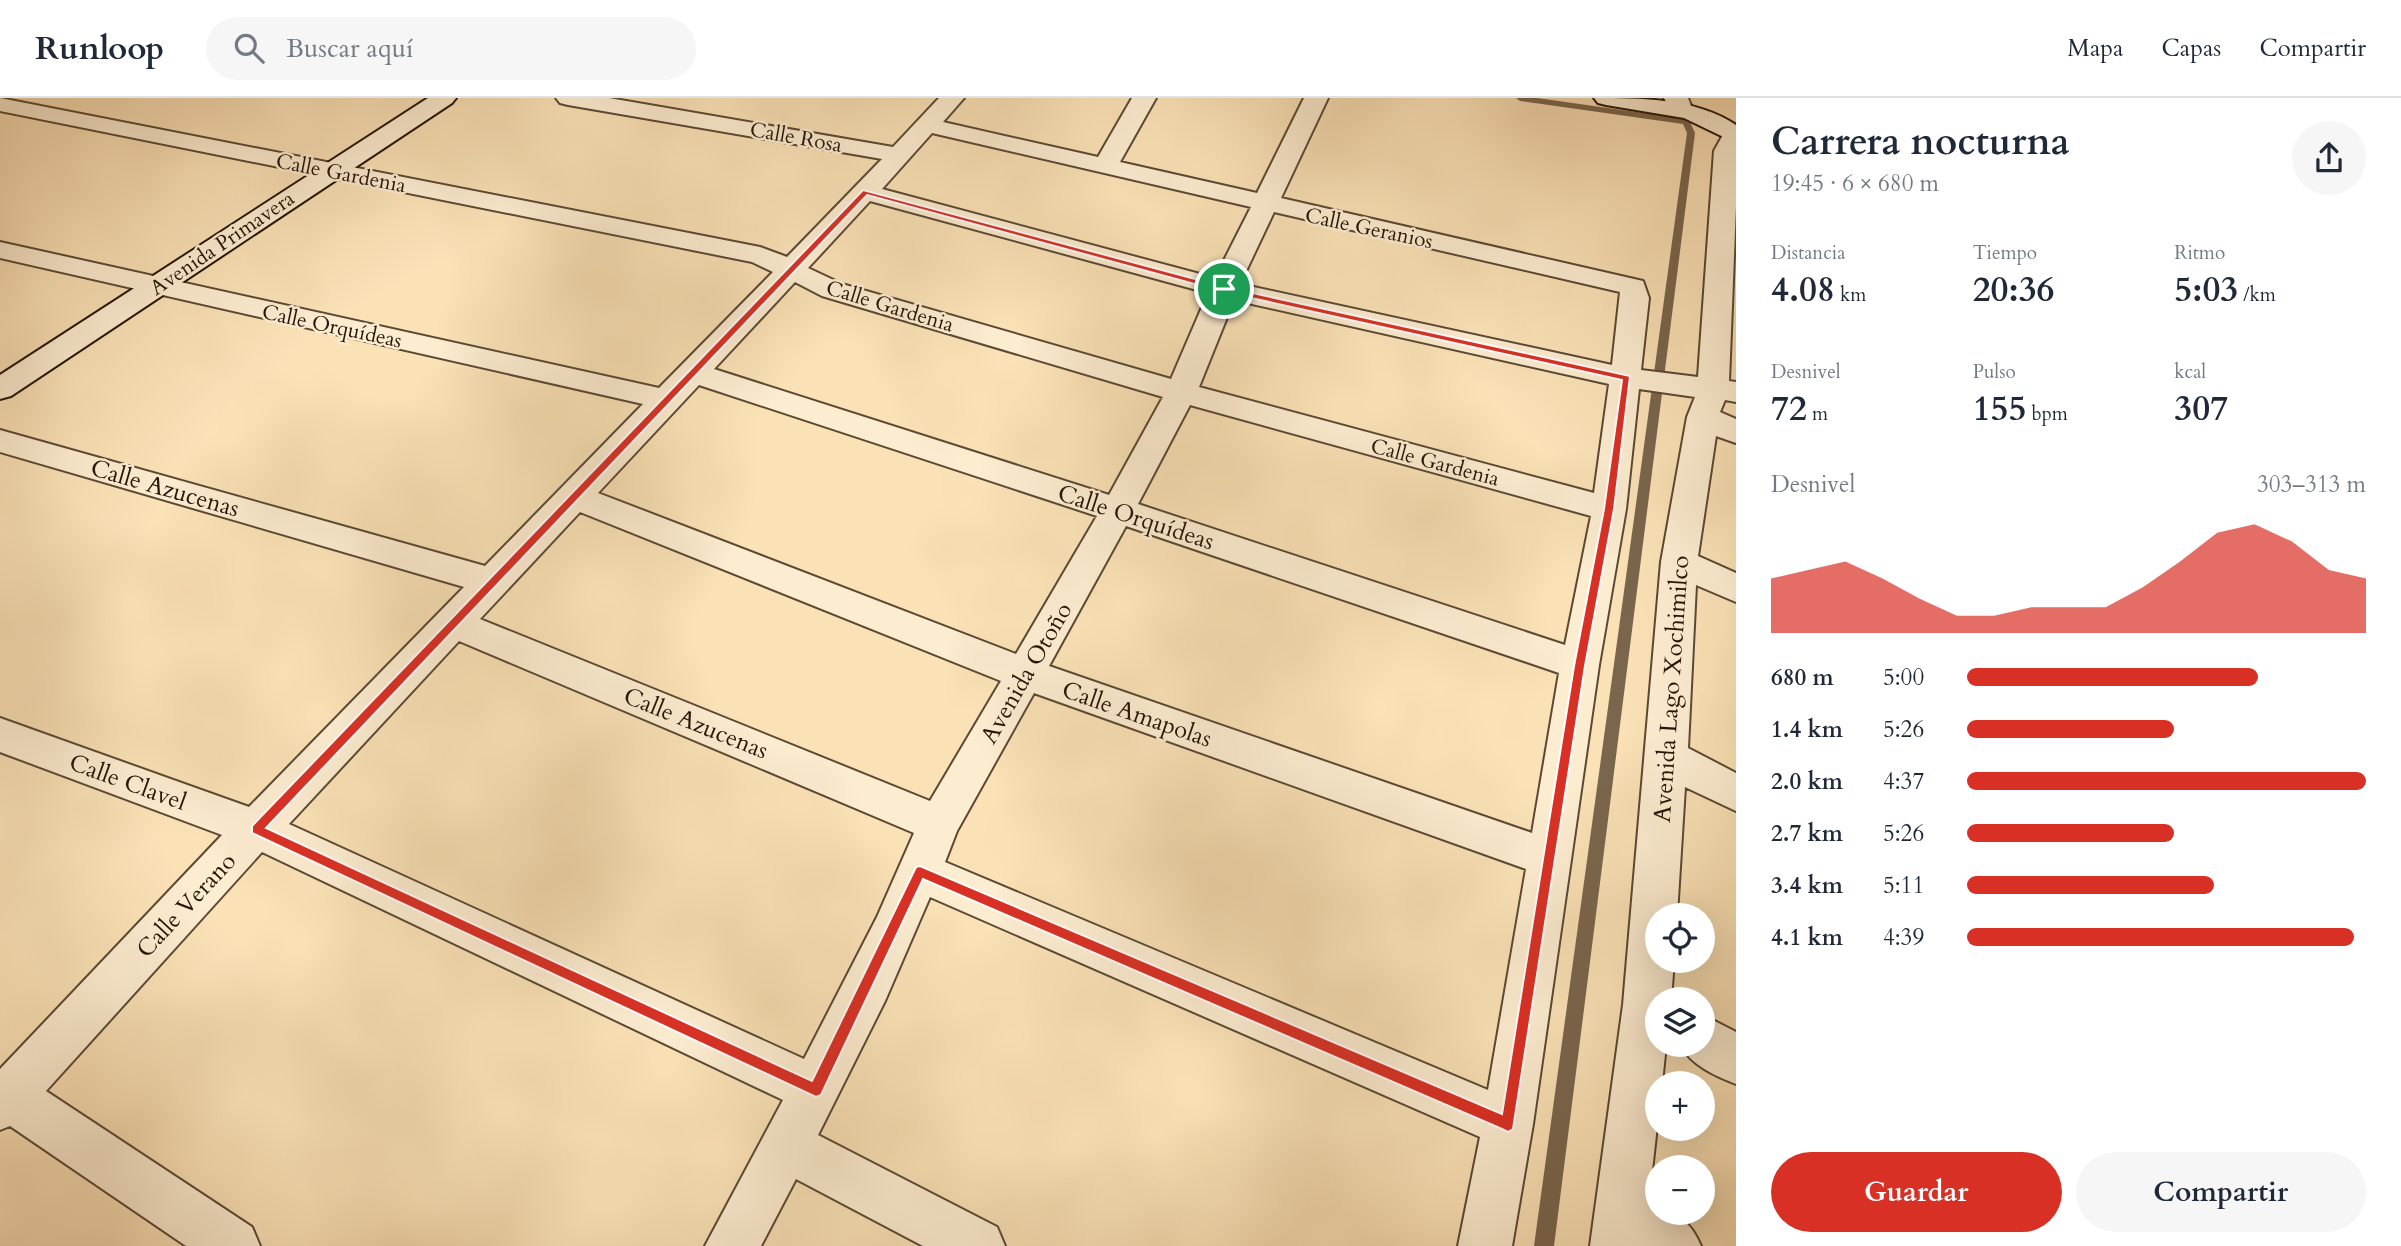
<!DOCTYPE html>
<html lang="es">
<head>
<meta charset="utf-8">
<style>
	body { margin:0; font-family:Cardo,serif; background:#f6f6f7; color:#1f2937; height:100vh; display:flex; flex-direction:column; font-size:26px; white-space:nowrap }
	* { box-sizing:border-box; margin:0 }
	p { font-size:23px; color:#747a83 }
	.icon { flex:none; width:38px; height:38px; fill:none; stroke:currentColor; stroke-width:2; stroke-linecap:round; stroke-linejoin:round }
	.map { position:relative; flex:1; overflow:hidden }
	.panel { display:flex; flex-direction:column; background:#fff; width:665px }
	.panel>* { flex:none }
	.tools { position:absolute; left:1645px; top:805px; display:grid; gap:14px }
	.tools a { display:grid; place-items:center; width:70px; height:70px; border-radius:50%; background:#fff; box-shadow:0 7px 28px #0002; font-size:35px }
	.pin { position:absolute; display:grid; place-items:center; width:60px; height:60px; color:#fff; margin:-30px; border:4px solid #fff; border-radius:50%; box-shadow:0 2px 7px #0007 }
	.round { display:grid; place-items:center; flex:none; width:74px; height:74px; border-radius:37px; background:#f6f6f7 }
	.summary { display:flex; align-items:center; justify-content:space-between; height:119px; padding:0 35px }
	h1 { font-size:38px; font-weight:600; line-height:52px }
	.stats { display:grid; grid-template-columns:repeat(3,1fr); gap:10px; height:119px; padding:7px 35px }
	.stats div { display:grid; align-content:center }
	.stats b { font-size:35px; font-weight:600 }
	.stats small { font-size:19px; font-weight:400 }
	.stats p { font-size:19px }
	.chart { height:196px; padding:14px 35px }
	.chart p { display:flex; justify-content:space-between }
	.chart svg { width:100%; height:126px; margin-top:7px; fill:#d93025; opacity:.7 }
	.action { display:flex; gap:14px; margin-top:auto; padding:14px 35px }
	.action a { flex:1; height:80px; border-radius:42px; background:#d93025; color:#fff; font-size:28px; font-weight:600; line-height:80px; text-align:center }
	.action a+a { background:#f6f6f7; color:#1f2937 }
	ul { padding:0 35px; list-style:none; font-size:23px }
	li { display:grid; grid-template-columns:112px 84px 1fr; align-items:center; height:52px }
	li i { height:18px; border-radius:9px; background:#d93025 }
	header { display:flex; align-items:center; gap:42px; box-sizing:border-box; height:98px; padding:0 35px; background:#fff; border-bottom:2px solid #e0e1e3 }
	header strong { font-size:33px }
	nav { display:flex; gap:38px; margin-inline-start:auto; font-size:24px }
	.search { width:490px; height:63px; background:#f6f6f7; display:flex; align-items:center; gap:18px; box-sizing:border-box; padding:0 24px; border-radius:38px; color:#747a83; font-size:26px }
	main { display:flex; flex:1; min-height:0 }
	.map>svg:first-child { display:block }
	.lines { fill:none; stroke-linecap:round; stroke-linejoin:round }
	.stream { fill:#7a664d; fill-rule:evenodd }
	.street-casing { stroke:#5b4934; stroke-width:4 }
	.secondary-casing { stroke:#261609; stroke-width:4 }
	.street { fill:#fcecd0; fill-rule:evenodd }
	.secondary { fill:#fcecd0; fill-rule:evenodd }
	.route { fill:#d93025; stroke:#fff; stroke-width:2; fill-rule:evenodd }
	.labels { text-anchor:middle; stroke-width:5; stroke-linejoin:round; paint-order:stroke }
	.far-street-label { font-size:21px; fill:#261609; stroke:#fcecd0 }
	.street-label { font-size:24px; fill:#261609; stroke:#fcecd0 }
</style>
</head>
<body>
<header>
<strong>Runloop</strong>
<div class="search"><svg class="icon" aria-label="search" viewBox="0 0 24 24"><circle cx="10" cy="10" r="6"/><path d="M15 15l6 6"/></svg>Buscar aquí</div>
<nav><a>Mapa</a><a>Capas</a><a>Compartir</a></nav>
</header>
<main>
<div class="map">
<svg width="1736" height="1148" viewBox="0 0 1736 1148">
	<rect width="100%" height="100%" fill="#fae1b6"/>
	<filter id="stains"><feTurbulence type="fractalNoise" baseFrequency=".00286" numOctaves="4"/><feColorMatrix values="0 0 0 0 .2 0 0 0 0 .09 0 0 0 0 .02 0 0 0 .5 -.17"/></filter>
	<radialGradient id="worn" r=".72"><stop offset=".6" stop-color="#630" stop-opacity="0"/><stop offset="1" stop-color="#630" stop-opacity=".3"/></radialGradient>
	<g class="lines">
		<path class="stream" d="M1516 0H1537L1686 21 1690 24 1695 35 1554 1148H1534L1687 35 1683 26 1520 3Z"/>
		<g class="street-casing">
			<path id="street" d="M0 0 760 149 787 159 882 61 568 7 560 5 556 0H609L893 49 939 0H964L943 24 1098 59 1132 0H1156L1120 64 1257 95 1304 0H1328L1281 100 1643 183 1649 200 1641 272 1698 279 1714 53 1725 33 1736 31V108L1729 283 1736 284V304L1725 302 1720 314 1736 321V345L1716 338 1698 458 1736 475V504L1696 487 1688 650 1736 675V713L1685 689 1677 817H1657V863H1674L1671 901H1657V947H1666L1662 985H1657V1028L1649 1100 1657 1105V1115C1681 1115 1692 1127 1701 1148H1590L1623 907 1661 464 1687 319 1695 299 1639 291 1626 411 1599 567 1533 1026 1512 1148H1458L1480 1039 930 799 885 903 818 1037 997 1129 1005 1148H923L796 1081 761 1148H705L783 1002 262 754 46 993 252 1129 260 1148H186L10 1028 0 1032V971L222 737 0 654V620L249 709 464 489 0 354V332L485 468 643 306 0 160V144L659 290 773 174 752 164 0 13ZM932 35 1251 109 1215 180 882 91ZM870 103 1208 195 1171 281 842 186 808 170ZM1274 114 1620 194 1612 267 1240 186ZM795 184 822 198 1163 299 1109 397 714 271ZM1234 202 1609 286 1594 395 1199 289ZM699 287 1097 418 1016 556 598 395ZM1190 307 1591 418 1565 547 1138 406ZM580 414 1001 583 930 703 480 521ZM1126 428 1559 575 1532 735 1049 568ZM459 543 914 735 877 819 804 961 289 726ZM1034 595 1526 771 1488 992 945 764 957 733Z
				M1664 0H1688L1693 13 1689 18H1673Z
				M1703 917 1736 934V986C1716 978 1690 967 1681 947H1703Z"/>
		</g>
		<g class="secondary-casing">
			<path id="secondary" d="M428 0H456L452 5 11 298 0 301V277Z
				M1594 0C1641 0 1696 0 1736 27V45L1684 20 1606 7 1598 5Z"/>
		</g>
		<use href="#street" class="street"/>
		<use href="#secondary" class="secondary"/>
	</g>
	<path class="route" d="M863 92 1225 189 1630 278 1614 411 1585 568 1513 1031 1508 1034 1502 1031 923 781 821 997 816 999 252 735V728ZM867 97 1224 194 1622 282 1604 411 1574 568 1502 1016 920 768 916 769 812 983 266 730Z"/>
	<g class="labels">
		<g class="far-street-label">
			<text transform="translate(796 39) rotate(10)" y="7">Calle Rosa</text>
			<text transform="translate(341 75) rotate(11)" y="7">Calle Gardenia</text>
			<text transform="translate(1369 130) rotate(12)" y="7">Calle Geranios</text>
			<text transform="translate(222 145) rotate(-34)" y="7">Avenida Primavera</text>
			<text transform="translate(890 208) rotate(17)" y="7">Calle Gardenia</text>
			<text transform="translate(332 228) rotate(12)" y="7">Calle Orquídeas</text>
			<text transform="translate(1435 364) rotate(15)" y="7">Calle Gardenia</text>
		</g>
		<g class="street-label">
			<text transform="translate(165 390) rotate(16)" y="8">Calle Azucenas</text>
			<text transform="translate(1136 419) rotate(18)" y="8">Calle Orquídeas</text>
			<text transform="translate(1026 575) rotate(-60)" y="8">Avenida Otoño</text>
			<text transform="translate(1671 591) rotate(-86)" y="8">Avenida Lago Xochimilco</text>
			<text transform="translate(1137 616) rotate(19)" y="8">Calle Amapolas</text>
			<text transform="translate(696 625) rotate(22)" y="8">Calle Azucenas</text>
			<text transform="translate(128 684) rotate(20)" y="8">Calle Clavel</text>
			<text transform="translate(186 807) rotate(-47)" y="8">Calle Verano</text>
		</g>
	</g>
	<rect width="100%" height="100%" filter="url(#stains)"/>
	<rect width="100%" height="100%" fill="url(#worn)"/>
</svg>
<div class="tools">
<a><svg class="icon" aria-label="locate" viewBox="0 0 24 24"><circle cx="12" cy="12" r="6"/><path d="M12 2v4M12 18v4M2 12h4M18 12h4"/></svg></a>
<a><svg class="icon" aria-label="layers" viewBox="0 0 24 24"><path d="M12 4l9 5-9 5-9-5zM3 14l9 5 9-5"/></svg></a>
<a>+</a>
<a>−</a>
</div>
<div class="pin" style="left:1224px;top:191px;background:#1e9e55"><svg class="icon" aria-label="arrive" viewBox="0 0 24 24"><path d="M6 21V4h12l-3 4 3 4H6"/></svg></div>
</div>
<section class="panel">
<div class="summary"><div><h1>Carrera nocturna</h1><p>19:45 · 6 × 680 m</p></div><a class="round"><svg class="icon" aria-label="share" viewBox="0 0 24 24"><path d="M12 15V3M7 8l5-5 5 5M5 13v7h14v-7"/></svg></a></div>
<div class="stats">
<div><p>Distancia</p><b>4.08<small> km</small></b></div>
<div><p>Tiempo</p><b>20:36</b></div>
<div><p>Ritmo</p><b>5:03<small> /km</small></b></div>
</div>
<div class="stats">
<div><p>Desnivel</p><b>72<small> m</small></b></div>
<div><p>Pulso</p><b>155<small> bpm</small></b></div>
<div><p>kcal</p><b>307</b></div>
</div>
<div class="chart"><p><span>Desnivel</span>303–313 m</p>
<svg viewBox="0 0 160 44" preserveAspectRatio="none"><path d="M0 44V25L10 22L20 19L30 25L40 32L50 38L60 38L70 35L80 35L90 35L100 28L110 19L120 9L130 6L140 12L150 22L160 25V44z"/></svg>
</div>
<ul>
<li><b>680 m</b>5:00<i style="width:73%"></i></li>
<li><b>1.4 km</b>5:26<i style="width:52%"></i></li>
<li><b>2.0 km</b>4:37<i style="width:100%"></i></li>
<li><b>2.7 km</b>5:26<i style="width:52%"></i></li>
<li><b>3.4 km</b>5:11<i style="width:62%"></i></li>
<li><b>4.1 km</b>4:39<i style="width:97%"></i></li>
</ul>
<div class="action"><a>Guardar</a><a>Compartir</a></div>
</section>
</main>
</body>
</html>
